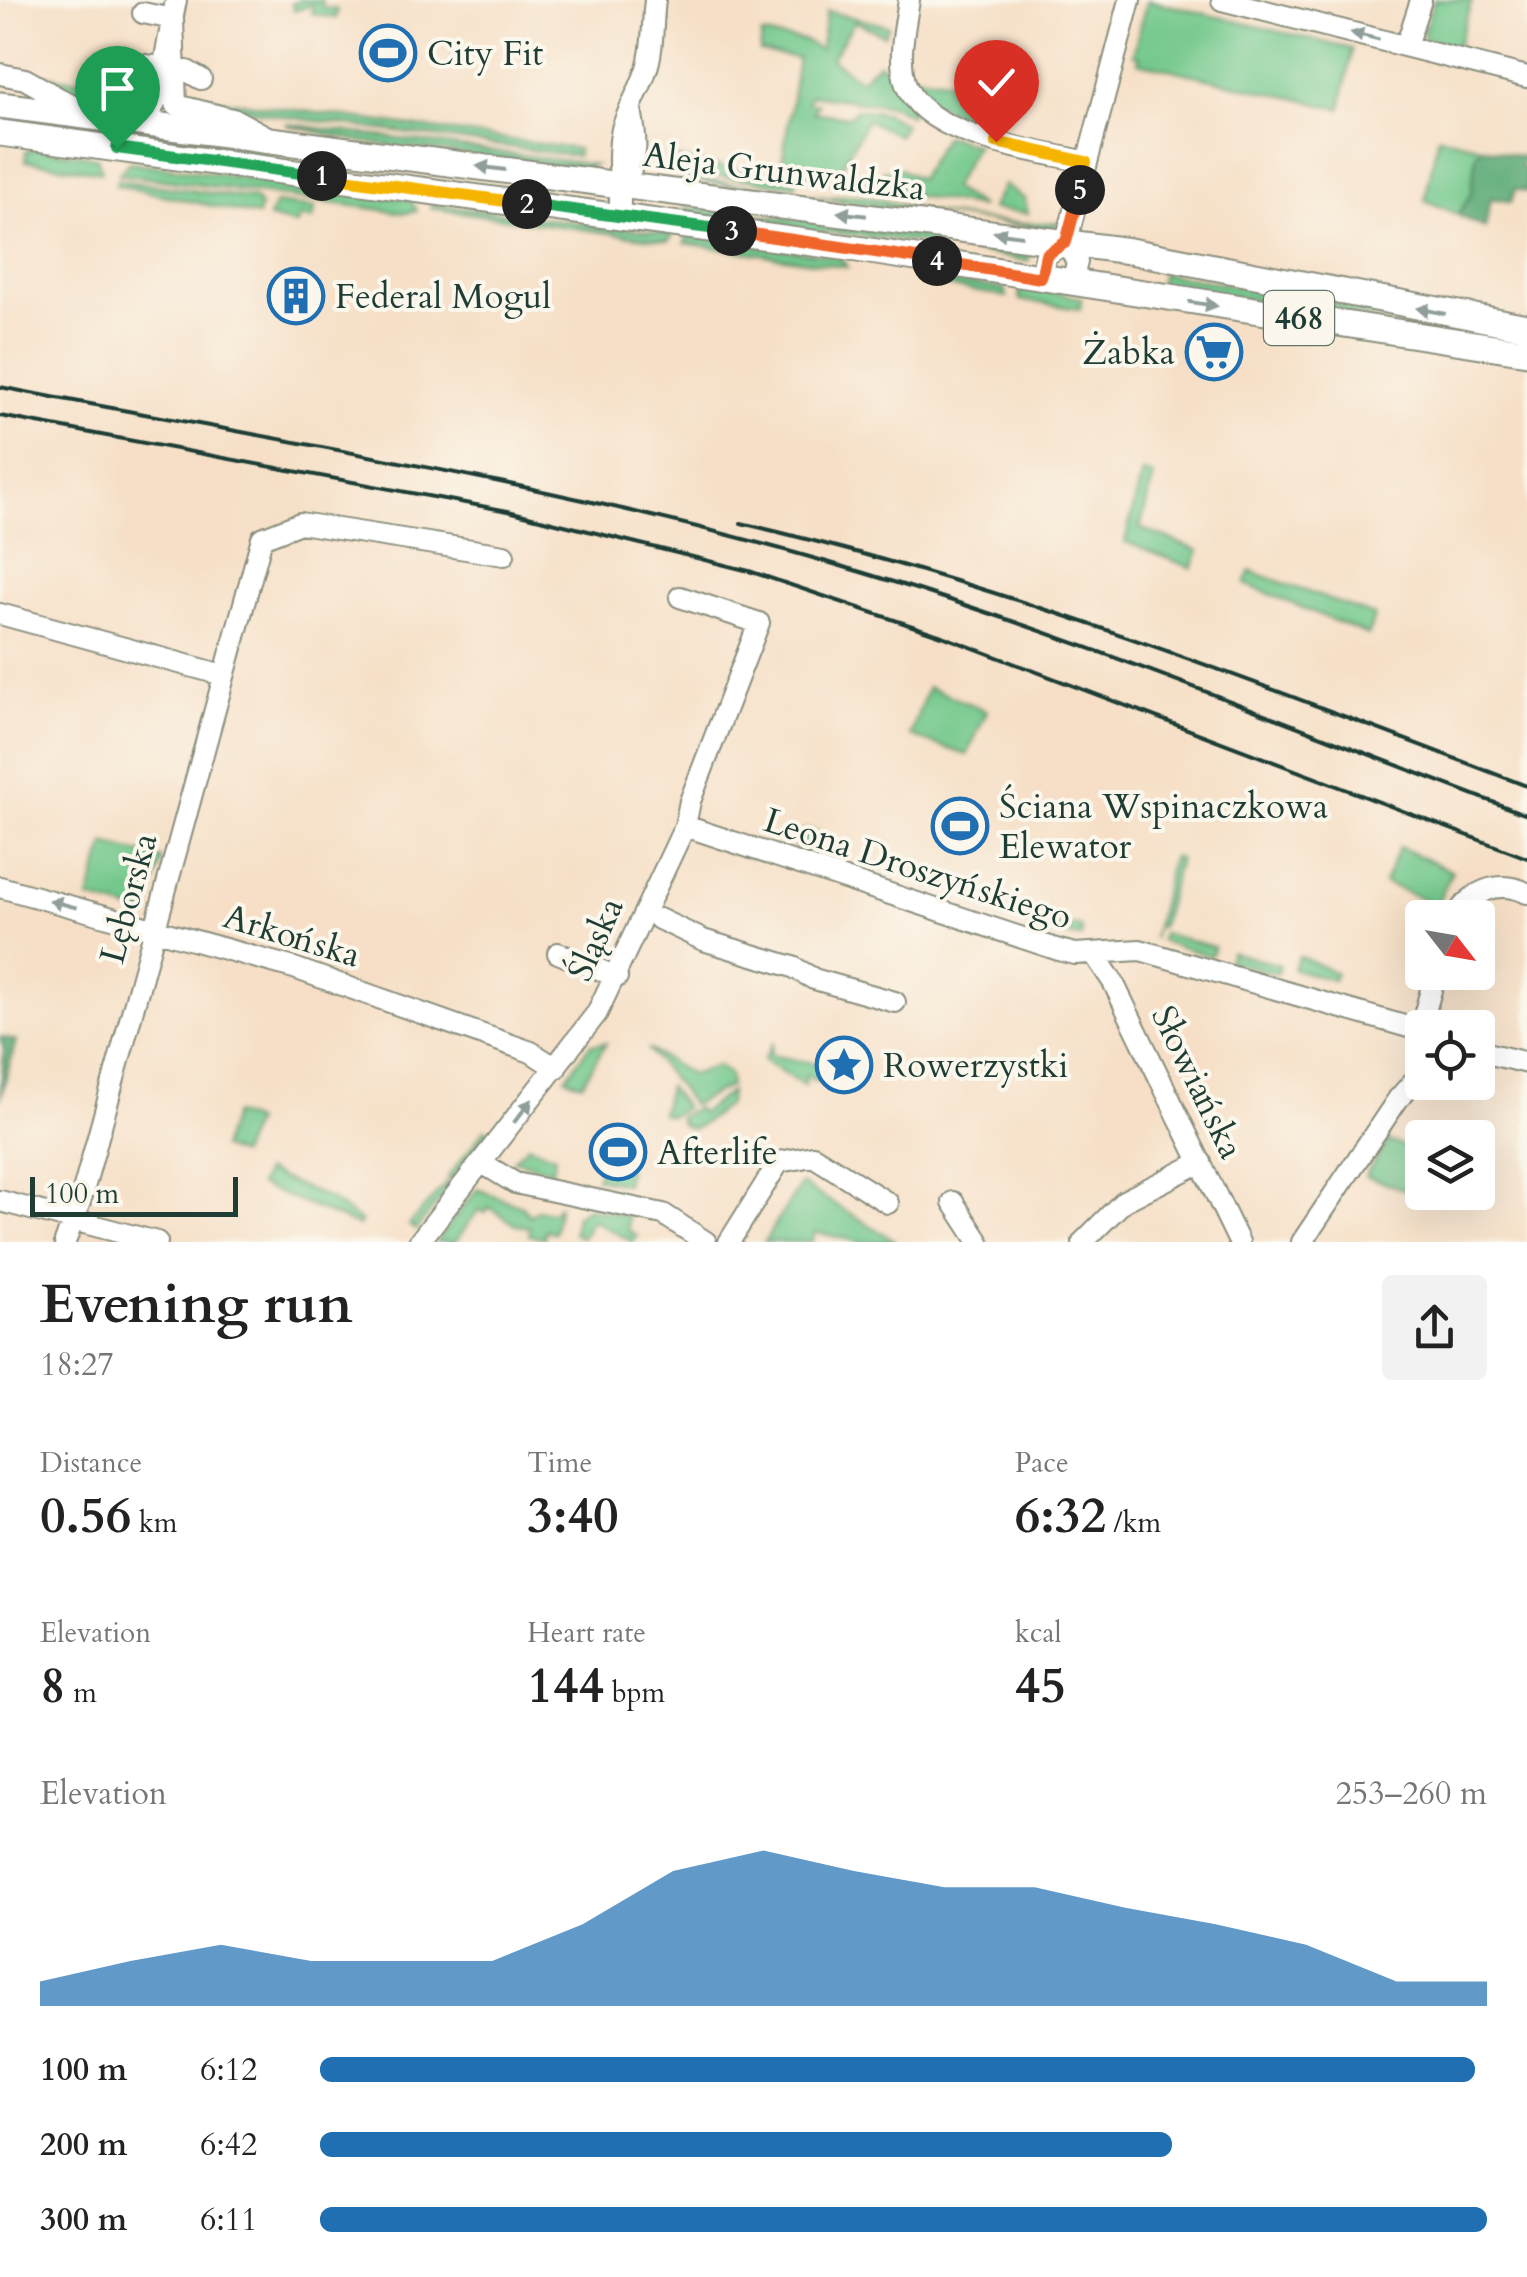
<!DOCTYPE html>
<html lang="en">
<head>
<meta charset="utf-8">
<style>
	body { margin:0; font-family:Cardo,serif; background:#f2f2f2; color:#222; height:100vh; display:flex; flex-direction:column; font-size:38px; white-space:nowrap }
	* { box-sizing:border-box; margin:0 }
	p { font-size:32px; color:#767676 }
	.icon { flex:none; width:55px; height:55px; fill:none; stroke:currentColor; stroke-width:2; stroke-linecap:round; stroke-linejoin:round }
	.map { position:relative; height:1242px; overflow:hidden }
	.details { display:flex; flex-direction:column; background:#fff; flex:1 }
	.details>* { flex:none }
	.needle { width:65px; rotate:121deg }
	.tools { position:absolute; left:1405px; top:900px; display:grid; gap:20px }
	.tools a { display:grid; place-items:center; width:90px; height:90px; border-radius:10px; background:#fff; box-shadow:0 10px 40px #0002; font-size:50px }
	.scale { position:absolute; left:30px; bottom:25px; width:208px; box-sizing:border-box; padding-left:10px; border:5px solid #1f3d34; border-top:0; font-size:28px; line-height:35px; white-space:nowrap; color:#1f3d34; -webkit-text-stroke:8px #fbf7ec; paint-order:stroke }
	.pin { position:absolute; display:grid; place-items:center; width:85px; height:85px; color:#fff; margin:-102px -42px; border-radius:50% 50% 50% 0; rotate:-45deg; box-shadow:0 0 10px #0007 }
	.pin .icon { rotate:45deg }
	.km { position:absolute; width:50px; height:50px; margin:-25px; border-radius:50%; background:#222; color:#fff; font-size:28px; line-height:50px; text-align:center }
	.round { display:grid; place-items:center; flex:none; width:105px; height:105px; border-radius:10px; background:#f2f2f2 }
	.summary { display:flex; align-items:center; justify-content:space-between; height:170px; padding:0 40px }
	h1 { font-size:55px; font-weight:700; line-height:75px }
	.figures { display:grid; grid-template-columns:repeat(3,1fr); gap:15px; height:170px; padding:10px 40px }
	.figures div { display:grid; align-content:center }
	.figures b { font-size:50px; font-weight:700 }
	.figures small { font-size:28px; font-weight:400 }
	.figures p { font-size:28px }
	.chart { height:280px; padding:20px 40px }
	.chart p { display:flex; justify-content:space-between }
	.chart svg { width:100%; height:180px; margin-top:10px; fill:#1f6fb2; opacity:.7 }
	ul { padding:0 40px; list-style:none; font-size:32px }
	li { display:grid; grid-template-columns:160px 120px 1fr; align-items:center; height:75px }
	li i { height:25px; border-radius:12px; background:#1f6fb2 }
	.map>svg:first-child { display:block }
	.green { fill:#73c88c; stroke:#498260; stroke-width:2.5 }
	.forest { fill:#5eac78; stroke:#3e7456; stroke-width:2.5 }
	.lines { fill:none; stroke-linecap:round; stroke-linejoin:round }
	.minor-casing { stroke:#8a8e7d; stroke-width:24 }
	.major-casing { stroke:#8a8e7d; stroke-width:29 }
	.minor { stroke:#fff; stroke-width:20 }
	.major { stroke:#fff; stroke-width:25 }
	.rail { stroke:#1f3d34; stroke-width:4 }
	.oneway { fill:#8f9e9a }
	.split-1-casing { stroke:#fff; stroke-width:20 }
	.split-2-casing { stroke:#fff; stroke-width:20 }
	.split-3-casing { stroke:#fff; stroke-width:20 }
	.split-4-casing { stroke:#fff; stroke-width:20 }
	.split-5-casing { stroke:#fff; stroke-width:20 }
	.split-6-casing { stroke:#fff; stroke-width:20 }
	.split-1 { stroke:#22a559; stroke-width:12 }
	.split-2 { stroke:#f5b400; stroke-width:12 }
	.split-3 { stroke:#22a559; stroke-width:12 }
	.split-4 { stroke:#f0652b; stroke-width:12 }
	.split-5 { stroke:#f0652b; stroke-width:12 }
	.split-6 { stroke:#f5b400; stroke-width:12 }
	.labels { text-anchor:middle; stroke-width:8; stroke-linejoin:round; paint-order:stroke }
	.shield { fill:#fbf7ec; stroke:#61756b; stroke-width:2.5 }
	.shield-label { font-size:32px; font-weight:bold; fill:#1f3d34 }
	.poi-label { font-size:35px; fill:#1f3d34; stroke:#fbf7ec; text-anchor:start }
	.street-label { font-size:35px; fill:#1f3d34; stroke:#fbf7ec }
</style>
</head>
<body>
<div class="map">
<svg width="1527" height="1242" viewBox="0 0 1527 1242">
	<rect width="100%" height="100%" fill="#fbf7ec"/>
	<filter id="ink" filterUnits="userSpaceOnUse"><feTurbulence type="fractalNoise" baseFrequency=".01" numOctaves="2"/><feDisplacementMap in="SourceGraphic" scale="20" xChannelSelector="R" yChannelSelector="G"/><feConvolveMatrix kernelMatrix="1 2 1 2 8 2 1 2 1" color-interpolation-filters="sRGB"/></filter>
	<filter id="wash" filterUnits="userSpaceOnUse"><feTurbulence type="fractalNoise" baseFrequency=".0048" numOctaves="4" result="noise"/><feDisplacementMap in="SourceGraphic" scale="40" xChannelSelector="R" yChannelSelector="G"/><feGaussianBlur stdDeviation="2.25" result="paint"/><feColorMatrix in="noise" values="0 0 0 0 0 0 0 0 0 0 0 0 0 0 0 0 0 1.4 0 .05"/><feComposite in="paint" operator="in"/></filter>
	<g filter="url(#wash)">
		<rect width="100%" height="100%" fill="#f6dfc6"/>
		<path class="green" d="M300 0H322V7L337 10 336 18 312 14 313 5 294 11 292 4Z
			M1147 0 1352 49 1341 109 1138 62 1140 57 1133 55Z
			M1434 0H1472L1457 47 1425 39 1423 33Z
			M827 11 889 26 884 35 855 21 831 59 860 80 878 63 891 70 901 96 912 109 909 115 892 106 810 95 808 102 818 104 812 112 849 117 857 109 884 113 905 124 898 136 867 120 841 168 875 185 885 170 892 174 888 191C851 183 817 179 781 170L798 58 760 52 762 35 805 41 820 50Z
			M42 75 149 91 151 94 141 97 69 89Z
			M912 75 986 86 980 119 991 122 989 133 938 104 927 108Z
			M66 93 141 103 150 100 134 110 85 105Z
			M208 98 577 149V156L287 117 221 105Z
			M0 113 289 152 237 153 0 123Z
			M287 125V124L594 165 585 169 363 142Z
			M945 135 976 145 952 188 981 207 892 192 894 166 919 179Z
			M1438 136 1481 147 1476 156 1471 194 1458 215 1425 200Z
			M37 148 97 157 102 172 26 161V151Z
			M676 158 796 181V186L674 170Z
			M129 162 411 200 417 211 405 213 119 174Z
			M685 177 830 198C862 189 896 206 929 212 971 219 1018 227 1060 222L1052 230 681 179Z
			M117 180 254 199 260 206 258 216 116 185Z
			M1004 185 1025 199 1028 213 991 209Z
			M275 203 315 208 313 220 300 217 297 225 269 218Z
			M431 204 671 234 672 237 668 241 430 208Z
			M684 207 938 235 947 241 941 245 689 216Z
			M687 236 840 257 847 267 685 243Z
			M971 240 1032 248 1028 261 969 250Z
			M1162 273 1527 337V342L1159 285Z
			M943 280 1004 289 1007 297 941 285Z
			M1027 286 1081 298 1080 309 1020 300 1019 293Z
			M1142 473 1154 476 1140 528 1199 551 1192 568 1125 542Z
			M1250 571 1374 616 1368 635 1245 584Z
			M928 687 987 711 967 755 910 736Z
			M795 843a13 13 0 1 1 26 0a13 13 0 1 1-26 0Z
			M105 844 162 859 148 909 140 913 89 899Z
			M1399 847 1452 871 1437 905 1384 883Z
			M1172 857 1179 859 1161 927 1156 926 1153 939Z
			M1030 925 1078 926 1082 930 1081 937 1028 929Z
			M1162 933 1214 947 1211 956 1160 941Z
			M1231 952 1280 965 1277 974 1228 961Z
			M1299 956 1336 973 1333 980 1293 969Z
			M773 1042 770 1055 834 1067 841 1050 855 1053 848 1070 838 1068 815 1081 806 1075 805 1086 763 1060Z
			M606 1043 582 1084 566 1078 590 1045Z
			M647 1048 691 1075 717 1066 729 1074 730 1086 692 1105Z
			M668 1087 685 1108 671 1116 661 1114Z
			M730 1092 728 1105C716 1111 705 1126 691 1129L681 1124 679 1117 696 1108 701 1113Z
			M233 1114 254 1122 240 1155 221 1148Z
			M485 1129 492 1134 451 1181 448 1177Z
			M1388 1141 1422 1153V1192L1442 1193 1438 1201 1365 1176Z
			M528 1145 555 1156 551 1176 548 1169 513 1160Z
			M602 1163 628 1170 625 1184 596 1178Z
			M265 1171 330 1199 361 1222 358 1226 259 1185Z
			M447 1182 449 1189 416 1230 409 1225Z
			M801 1184 894 1240 893 1242H860L815 1232 812 1242H764Z
			M477 1189 522 1206 530 1216 537 1210 554 1212 559 1204 554 1232 545 1230 544 1238 529 1235 530 1227 516 1225 489 1207 485 1213 479 1209 455 1242H436Z
			M588 1208 628 1216V1230L637 1236 633 1242 592 1220 582 1237 573 1234 576 1215Z"/>
		<path class="forest" d="M1481 147 1524 157 1521 166 1527 174V192L1515 189 1511 202 1491 198 1485 228 1458 215 1471 194 1476 156Z
			M0 1037 16 1041 0 1100 4 1050Z"/>
	</g>
	<g filter="url(#ink)">
		<g class="lines">
			<g class="minor-casing">
				<path id="minor" d="M909 0C905 27 897 58 906 85 925 138 1039 151 1087 162
					M1222 0 1527 77
					M143 13 173 19
					M173 19 176 105 236 120 266 136
					M1406 46 1421 0
					M146 65 187 71 201 79
					M0 74 25 79 87 114
					M147 122 158 95 176 0
					M623 186C639 160 637 140 631 110
					M619 216C623 186 615 159 622 129 628 109 640 90 646 71 654 50 652 22 655 0
					M1066 242 1077 262 1072 283
					M1041 278 1046 255 1066 242 1130 0
					M0 614 223 675
					M685 826 1059 950 1075 954 1140 950 1422 1031
					M0 887 294 968 531 1052 556 1068
					M1455 918C1471 891 1498 879 1527 893
					M659 919 703 940 793 967 814 979 895 1002
					M558 953 617 977
					M1094 954 1113 982 1239 1242
					M1420 1030 1436 972
					M1478 1051 1527 1063
					M482 1163 515 1183 663 1214 706 1242
					M0 1201 157 1242
					M953 1202 979 1242
					M65 1242 81 1199 262 538 300 523 504 555
					M419 1242 597 1013 685 826 690 801 759 623 680 597
					M729 1242 779 1162 813 1156 888 1203
					M1083 1242 1124 1201 1201 1162
					M1302 1242 1398 1099 1422 1072"/>
			</g>
			<g class="major-casing">
				<path id="major" d="M0 105 1130 251 1527 327
					M0 133 857 249 1527 352"/>
			</g>
			<use href="#minor" class="minor"/>
			<use href="#major" class="major"/>
			<path class="rail" d="M0 387C271 439 547 482 813 558 1056 627 1291 726 1527 815
				M0 416 508 511 749 571 942 636 1527 858
				M741 523C1012 586 1268 687 1527 786"/>
		</g>
		<defs><path id="oneway-solid" d="M-6-.8H1V-3.2L6.5 0L1 3.2V.8H-6Z" transform="scale(2.5)"/></defs>
		<g class="oneway">
			<use href="#oneway-solid" transform="translate(1365 36) rotate(-166)"/>
			<use href="#oneway-solid" transform="translate(491 168) rotate(-172)"/>
			<use href="#oneway-solid" transform="translate(852 214) rotate(-173)"/>
			<use href="#oneway-solid" transform="translate(1008 234) rotate(-172)"/>
			<use href="#oneway-solid" transform="translate(1203 304) rotate(9)"/>
			<use href="#oneway-solid" transform="translate(1431 311) rotate(-169)"/>
			<use href="#oneway-solid" transform="translate(63 904) rotate(-165)"/>
			<use href="#oneway-solid" transform="translate(523 1111) rotate(-52)"/>
		</g>
	</g>
	<g class="lines" filter="url(#ink)">
		<g class="split-1-casing">
			<path id="split-1" d="M117 148 322 176"/>
		</g>
		<g class="split-2-casing">
			<path id="split-2" d="M322 176 527 204"/>
		</g>
		<g class="split-3-casing">
			<path id="split-3" d="M527 204 732 231"/>
		</g>
		<g class="split-4-casing">
			<path id="split-4" d="M732 231 937 261"/>
		</g>
		<g class="split-5-casing">
			<path id="split-5" d="M937 261 1041 278 1046 255 1066 242 1080 190"/>
		</g>
		<g class="split-6-casing">
			<path id="split-6" d="M996 142 1086 162 1080 190"/>
		</g>
		<use href="#split-1" class="split-1"/>
		<use href="#split-2" class="split-2"/>
		<use href="#split-3" class="split-3"/>
		<use href="#split-4" class="split-4"/>
		<use href="#split-5" class="split-5"/>
		<use href="#split-6" class="split-6"/>
	</g>
	<defs>
		<g id="stadium-ring" transform="scale(2.875)"><circle r="9.5" fill="#fbf7ec" stroke="#1f6fb2" stroke-width="1.5"/><path d="M0-5a6.5 5 0 1 0 0 10a6.5 5 0 1 0 0-10ZM-3.5-1.8h7v3.6h-7Z" fill="#1f6fb2"/></g>
		<g id="building-ring" transform="scale(2.875)"><circle r="9.5" fill="#fbf7ec" stroke="#1f6fb2" stroke-width="1.5"/><path d="M-4-6H4V6H1V3H-1V6H-4ZM-2.5-4.3h1.7v1.8h-1.7ZM.8-4.3h1.7v1.8H.8ZM-2.5-1h1.7V.8h-1.7ZM.8-1h1.7V.8H.8Z" fill="#1f6fb2"/></g>
		<g id="supermarket-ring" transform="scale(2.875)"><circle r="9.5" fill="#fbf7ec" stroke="#1f6fb2" stroke-width="1.5"/><path d="M-6-5.5h2.5l.6 2H6L4.5 2H-2.5L-4.4-4H-6ZM-1.5 3.2a1.3 1.3 0 1 0 .1 0ZM3 3.2a1.3 1.3 0 1 0 .1 0Z" fill="#1f6fb2"/></g>
		<g id="sight-ring" transform="scale(2.875)"><circle r="9.5" fill="#fbf7ec" stroke="#1f6fb2" stroke-width="1.5"/><path d="M0-6L1.8-2.2L6-1.7L2.9 1.2L3.7 5.4L0 3.3L-3.7 5.4L-2.9 1.2L-6-1.7L-1.8-2.2Z" fill="#1f6fb2"/></g>
	</defs>
	<g fill-rule="evenodd">
		<use href="#stadium-ring" x="388" y="53"/>
		<use href="#building-ring" x="296" y="296"/>
		<use href="#supermarket-ring" x="1214" y="352"/>
		<use href="#stadium-ring" x="960" y="826"/>
		<use href="#sight-ring" x="844" y="1065"/>
		<use href="#stadium-ring" x="618" y="1152"/>
	</g>
	<g class="labels">
		<rect class="shield" x="1264" y="291" width="70" height="54" rx="8"/>
		<g class="shield-label">
			<text x="1299" y="329">468</text>
		</g>
		<g class="poi-label">
			<text x="427" y="65">City Fit</text>
			<text x="335" y="308">Federal Mogul</text>
			<text x="1175" y="364" text-anchor="end">Żabka</text>
			<text x="999" y="818">Ściana Wspinaczkowa<tspan x="999" dy="40">Elewator</tspan></text>
			<text x="883" y="1077">Rowerzystki</text>
			<text x="657" y="1164">Afterlife</text>
		</g>
		<g class="street-label">
			<text transform="translate(784 171) rotate(7)" y="12">Aleja Grunwaldzka</text>
			<text transform="translate(918 868) rotate(18)" y="12">Leona Droszyńskiego</text>
			<text transform="translate(128 898) rotate(-75)" y="12">Lęborska</text>
			<text transform="translate(292 935) rotate(17)" y="12">Arkońska</text>
			<text transform="translate(595 939) rotate(-66)" y="12">Śląska</text>
			<text transform="translate(1198 1082) rotate(64)" y="12">Słowiańska</text>
		</g>
	</g>
</svg>
<div class="tools">
<a><svg class="needle" viewBox="-14 -14 28 28"><path d="M0-13l5 13h-10z" fill="#e53935"/><path d="M0 13l5-13h-10z" fill="#767676"/></svg></a>
<a><svg class="icon" aria-label="locate" viewBox="0 0 24 24"><circle cx="12" cy="12" r="6"/><path d="M12 2v4M12 18v4M2 12h4M18 12h4"/></svg></a>
<a><svg class="icon" aria-label="layers" viewBox="0 0 24 24"><path d="M12 4l9 5-9 5-9-5zM3 14l9 5 9-5"/></svg></a>
</div>
<div class="scale">100 m</div>
<div class="pin" style="left:117px;top:148px;background:#1e9e55"><svg class="icon" aria-label="arrive" viewBox="0 0 24 24"><path d="M6 21V4h12l-3 4 3 4H6"/></svg></div>
<div class="pin" style="left:996px;top:142px;background:#d93025"><svg class="icon" aria-label="check" viewBox="0 0 24 24"><path d="M5 12l5 5 9-10"/></svg></div>
<b class="km" style="left:322px;top:176px">1</b>
<b class="km" style="left:527px;top:204px">2</b>
<b class="km" style="left:732px;top:231px">3</b>
<b class="km" style="left:937px;top:261px">4</b>
<b class="km" style="left:1080px;top:190px">5</b>
</div>
<section class="details">
<div class="summary"><div><h1>Evening run</h1><p>18:27</p></div><a class="round"><svg class="icon" aria-label="share" viewBox="0 0 24 24"><path d="M12 15V3M7 8l5-5 5 5M5 13v7h14v-7"/></svg></a></div>
<div class="figures">
<div><p>Distance</p><b>0.56<small> km</small></b></div>
<div><p>Time</p><b>3:40</b></div>
<div><p>Pace</p><b>6:32<small> /km</small></b></div>
</div>
<div class="figures">
<div><p>Elevation</p><b>8<small> m</small></b></div>
<div><p>Heart rate</p><b>144<small> bpm</small></b></div>
<div><p>kcal</p><b>45</b></div>
</div>
<div class="chart"><p><span>Elevation</span>253–260 m</p>
<svg viewBox="0 0 160 44" preserveAspectRatio="none"><path d="M0 44V38L10 33L20 29L30 33L40 33L50 33L60 24L70 11L80 6L90 11L100 15L110 15L120 20L130 24L140 29L150 38L160 38V44z"/></svg>
</div>
<ul>
<li><b>100 m</b>6:12<i style="width:99%"></i></li>
<li><b>200 m</b>6:42<i style="width:73%"></i></li>
<li><b>300 m</b>6:11<i style="width:100%"></i></li>
</ul>
</section>
</body>
</html>
